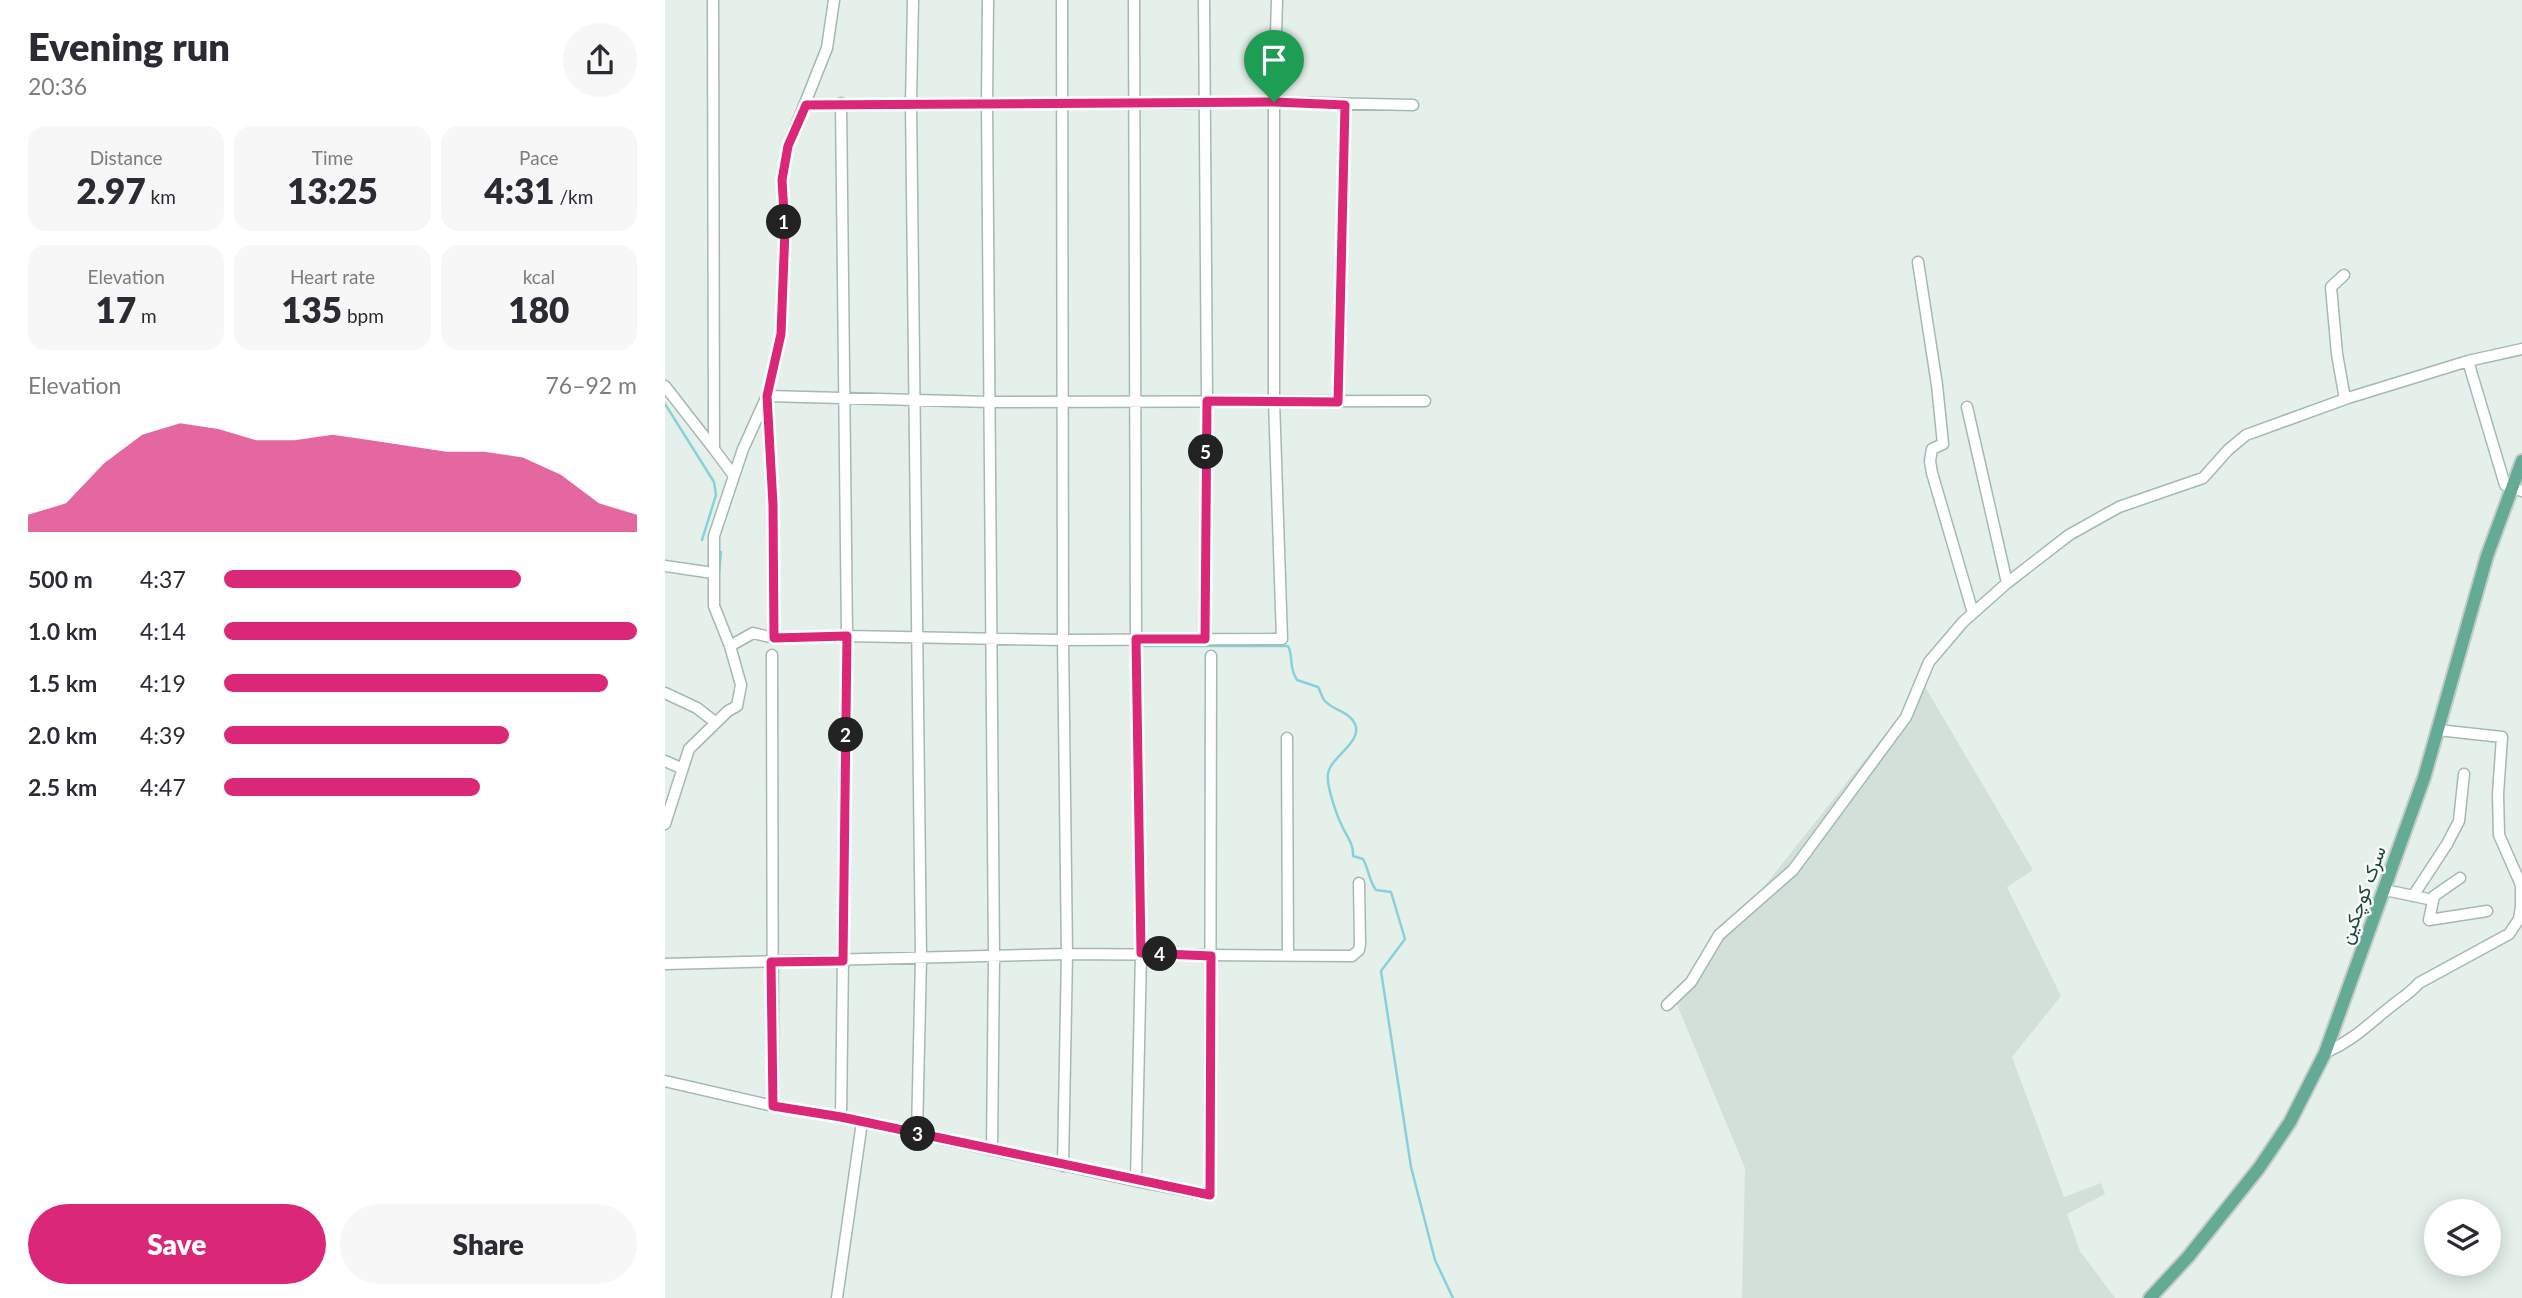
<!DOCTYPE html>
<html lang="en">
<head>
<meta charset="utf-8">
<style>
	body { margin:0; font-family:Lato,Vazirmatn,sans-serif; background:#f7f7f7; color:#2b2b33; height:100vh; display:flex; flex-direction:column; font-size:26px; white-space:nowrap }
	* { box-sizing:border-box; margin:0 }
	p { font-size:23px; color:#7c7c81 }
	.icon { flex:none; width:38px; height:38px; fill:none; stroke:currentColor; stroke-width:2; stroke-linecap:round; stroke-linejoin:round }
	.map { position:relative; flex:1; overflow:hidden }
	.details { display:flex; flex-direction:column; background:#fff; width:665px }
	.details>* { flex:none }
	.fabs { position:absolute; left:1759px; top:1199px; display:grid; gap:14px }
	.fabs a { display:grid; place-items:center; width:77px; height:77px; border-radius:50%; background:#fff; box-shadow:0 4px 18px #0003; font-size:35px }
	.pin { position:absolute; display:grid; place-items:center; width:60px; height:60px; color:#fff; margin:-72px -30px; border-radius:50% 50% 50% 0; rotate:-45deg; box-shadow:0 0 7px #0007 }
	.pin .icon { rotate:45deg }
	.km { position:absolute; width:35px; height:35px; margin:-18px; border-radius:50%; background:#222; color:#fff; font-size:19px; line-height:35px; text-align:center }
	.round { display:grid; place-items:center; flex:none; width:74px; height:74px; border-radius:37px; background:#f7f7f7 }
	.head { display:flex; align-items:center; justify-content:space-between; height:119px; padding:0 28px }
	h1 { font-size:38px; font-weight:800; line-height:52px }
	.stats { display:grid; grid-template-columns:repeat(3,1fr); gap:10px; height:119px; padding:7px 28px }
	.stats div { display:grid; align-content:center; border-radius:18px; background:#f7f7f7; text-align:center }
	.stats b { font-size:35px; font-weight:800 }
	.stats small { font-size:19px; font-weight:400 }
	.stats p { font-size:19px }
	.chart { height:196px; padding:14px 28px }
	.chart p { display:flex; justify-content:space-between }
	.chart svg { width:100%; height:126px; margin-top:7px; fill:#db2777; opacity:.7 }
	.primary-button { display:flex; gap:14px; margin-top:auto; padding:14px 28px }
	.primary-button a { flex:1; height:80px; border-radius:42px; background:#db2777; color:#fff; font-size:28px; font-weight:800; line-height:80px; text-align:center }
	.primary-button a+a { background:#f7f7f7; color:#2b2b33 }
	ul { padding:0 28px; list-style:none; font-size:23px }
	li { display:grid; grid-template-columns:112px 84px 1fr; align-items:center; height:52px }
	li i { height:18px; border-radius:9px; background:#db2777 }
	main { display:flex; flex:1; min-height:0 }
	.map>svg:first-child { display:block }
	.built { fill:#d3e0d9 }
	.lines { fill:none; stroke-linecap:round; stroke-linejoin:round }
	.stream { stroke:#87d1db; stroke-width:2.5 }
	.minor-casing { stroke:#a6b9b1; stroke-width:13 }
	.major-casing { stroke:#c1cbc8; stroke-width:16 }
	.minor { stroke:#fff; stroke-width:10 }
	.major { stroke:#64aa95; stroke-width:12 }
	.route-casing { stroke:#fff; stroke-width:14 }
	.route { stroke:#db2777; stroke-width:9 }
	.labels { text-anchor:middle; stroke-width:5; stroke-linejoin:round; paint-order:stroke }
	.street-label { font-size:19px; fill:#214439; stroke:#f6fbf8 }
</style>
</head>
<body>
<main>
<section class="details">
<div class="head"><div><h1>Evening run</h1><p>20:36</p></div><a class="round"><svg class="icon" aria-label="share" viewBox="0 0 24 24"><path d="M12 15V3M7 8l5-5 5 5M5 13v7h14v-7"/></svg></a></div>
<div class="stats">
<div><p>Distance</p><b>2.97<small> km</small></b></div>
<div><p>Time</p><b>13:25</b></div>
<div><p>Pace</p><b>4:31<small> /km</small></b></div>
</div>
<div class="stats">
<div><p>Elevation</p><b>17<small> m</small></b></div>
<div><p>Heart rate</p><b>135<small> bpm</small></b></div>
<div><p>kcal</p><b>180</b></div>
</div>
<div class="chart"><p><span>Elevation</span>76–92 m</p>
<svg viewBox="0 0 160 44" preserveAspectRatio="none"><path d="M0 44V38L10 34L20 20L30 10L40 6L50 8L60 12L70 12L80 10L90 12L100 14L110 16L120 16L130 18L140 24L150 34L160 38V44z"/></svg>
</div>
<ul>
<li><b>500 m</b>4:37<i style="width:72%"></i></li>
<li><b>1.0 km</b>4:14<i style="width:100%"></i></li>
<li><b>1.5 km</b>4:19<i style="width:93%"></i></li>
<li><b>2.0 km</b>4:39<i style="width:69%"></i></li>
<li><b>2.5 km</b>4:47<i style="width:62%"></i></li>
</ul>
<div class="primary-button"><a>Save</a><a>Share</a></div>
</section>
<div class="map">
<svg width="1857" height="1298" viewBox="0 0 1857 1298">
	<rect width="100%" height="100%" fill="#e5f0ea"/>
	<path class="built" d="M1259 685 1368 870 1342 887 1396 996 1347 1057 1399 1197 1436 1183 1440 1194 1402 1214 1415 1251 1450 1298H1077L1080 1168 1008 995 1024 981Z"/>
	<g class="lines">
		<path class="stream" d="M0 404 49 482 51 495 37 540
			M54 573 56 552
			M479 646H623C629 658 623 666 632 680L653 687C656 692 657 698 660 701 669 711 684 711 690 724 698 742 665 757 663 774 661 785 672 816 677 826 682 837 689 844 688 856L698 859C704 870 704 881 711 890L726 892 740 939 716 971 746 1167 770 1260 788 1298"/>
		<g class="minor-casing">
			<path id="minor" d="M48 0 49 449 69 476
				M248 0 246 104 256 958 252 1134
				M323 0 322 104 329 957 327 1150
				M397 0 398 640 402 954 398 1166
				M469 0 471 639 476 953 471 1181
				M539 0 542 401 540 639
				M176 103 182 636 176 1117
				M141 105 609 102 748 105
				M1253 262 1272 385 1278 444 1267 449 1265 461 1267 473 1308 613
				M1679 275 1666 287 1672 354 1680 399
				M1803 361 1840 485 1857 491
				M0 386 49 449
				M673 402 680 105
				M1302 407 1342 583
				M0 566 48 573
				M109 638 108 505 102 396 325 402 760 401
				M65 646 88 633 109 638 182 636 398 640 617 639 609 401V102L612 0
				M107 655 108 1106
				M0 693 32 708 50 722
				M622 738 623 955
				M0 761 16 768
				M0 824 24 749 63 711 72 706 76 685 65 646 49 606V536L78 449 102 396 116 334 120 230 117 180 123 146 162 48 169 0
				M1795 878 1769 896 1764 920 1822 911
				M1720 890 1768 900
				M1748 896 1782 844 1794 821 1799 774
				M0 964 402 954 687 956 694 950 695 944 694 883
				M1002 1005 1026 982 1054 935 1128 870 1241 717 1264 662 1298 622 1342 583 1404 535 1454 507 1538 478 1563 450 1581 435 1683 398 1803 361 1857 349
				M1660 1053C1693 1038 1706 1021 1733 1001 1741 995 1747 991 1754 983L1844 934 1854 919 1856 907V885L1834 835 1833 794 1837 737 1773 730
				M0 1081 108 1106 176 1117 471 1181 545 1195 546 656
				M172 1298 197 1122"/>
		</g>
		<g class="major-casing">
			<path id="major" d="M1485 1298 1523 1257 1594 1168 1625 1122 1660 1053 1759 778 1822 556 1857 461"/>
		</g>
		<use href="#minor" class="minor"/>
		<use href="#major" class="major"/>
	</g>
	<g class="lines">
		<g class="route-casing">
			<path id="route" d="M609 102 680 105 673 402 542 401 540 639H471L476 953 546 956 545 1195 176 1117 108 1106 106 962 178 961 182 636 109 638 108 505 102 396 116 334 120 230 117 180 123 146 141 105Z"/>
		</g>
		<use href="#route" class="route"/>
	</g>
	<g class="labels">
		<g class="street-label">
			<text transform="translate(1697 895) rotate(-70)" y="7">سرک کوچکین</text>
		</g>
	</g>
</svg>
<div class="fabs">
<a><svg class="icon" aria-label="layers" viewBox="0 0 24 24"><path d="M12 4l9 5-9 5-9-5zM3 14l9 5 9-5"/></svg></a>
</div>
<div class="pin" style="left:609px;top:102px;background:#1e9e55"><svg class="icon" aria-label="arrive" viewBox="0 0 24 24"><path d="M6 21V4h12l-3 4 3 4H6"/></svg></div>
<b class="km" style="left:119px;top:222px">1</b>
<b class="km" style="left:181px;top:735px">2</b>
<b class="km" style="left:253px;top:1134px">3</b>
<b class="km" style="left:495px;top:954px">4</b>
<b class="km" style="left:541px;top:452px">5</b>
</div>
</main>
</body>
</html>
